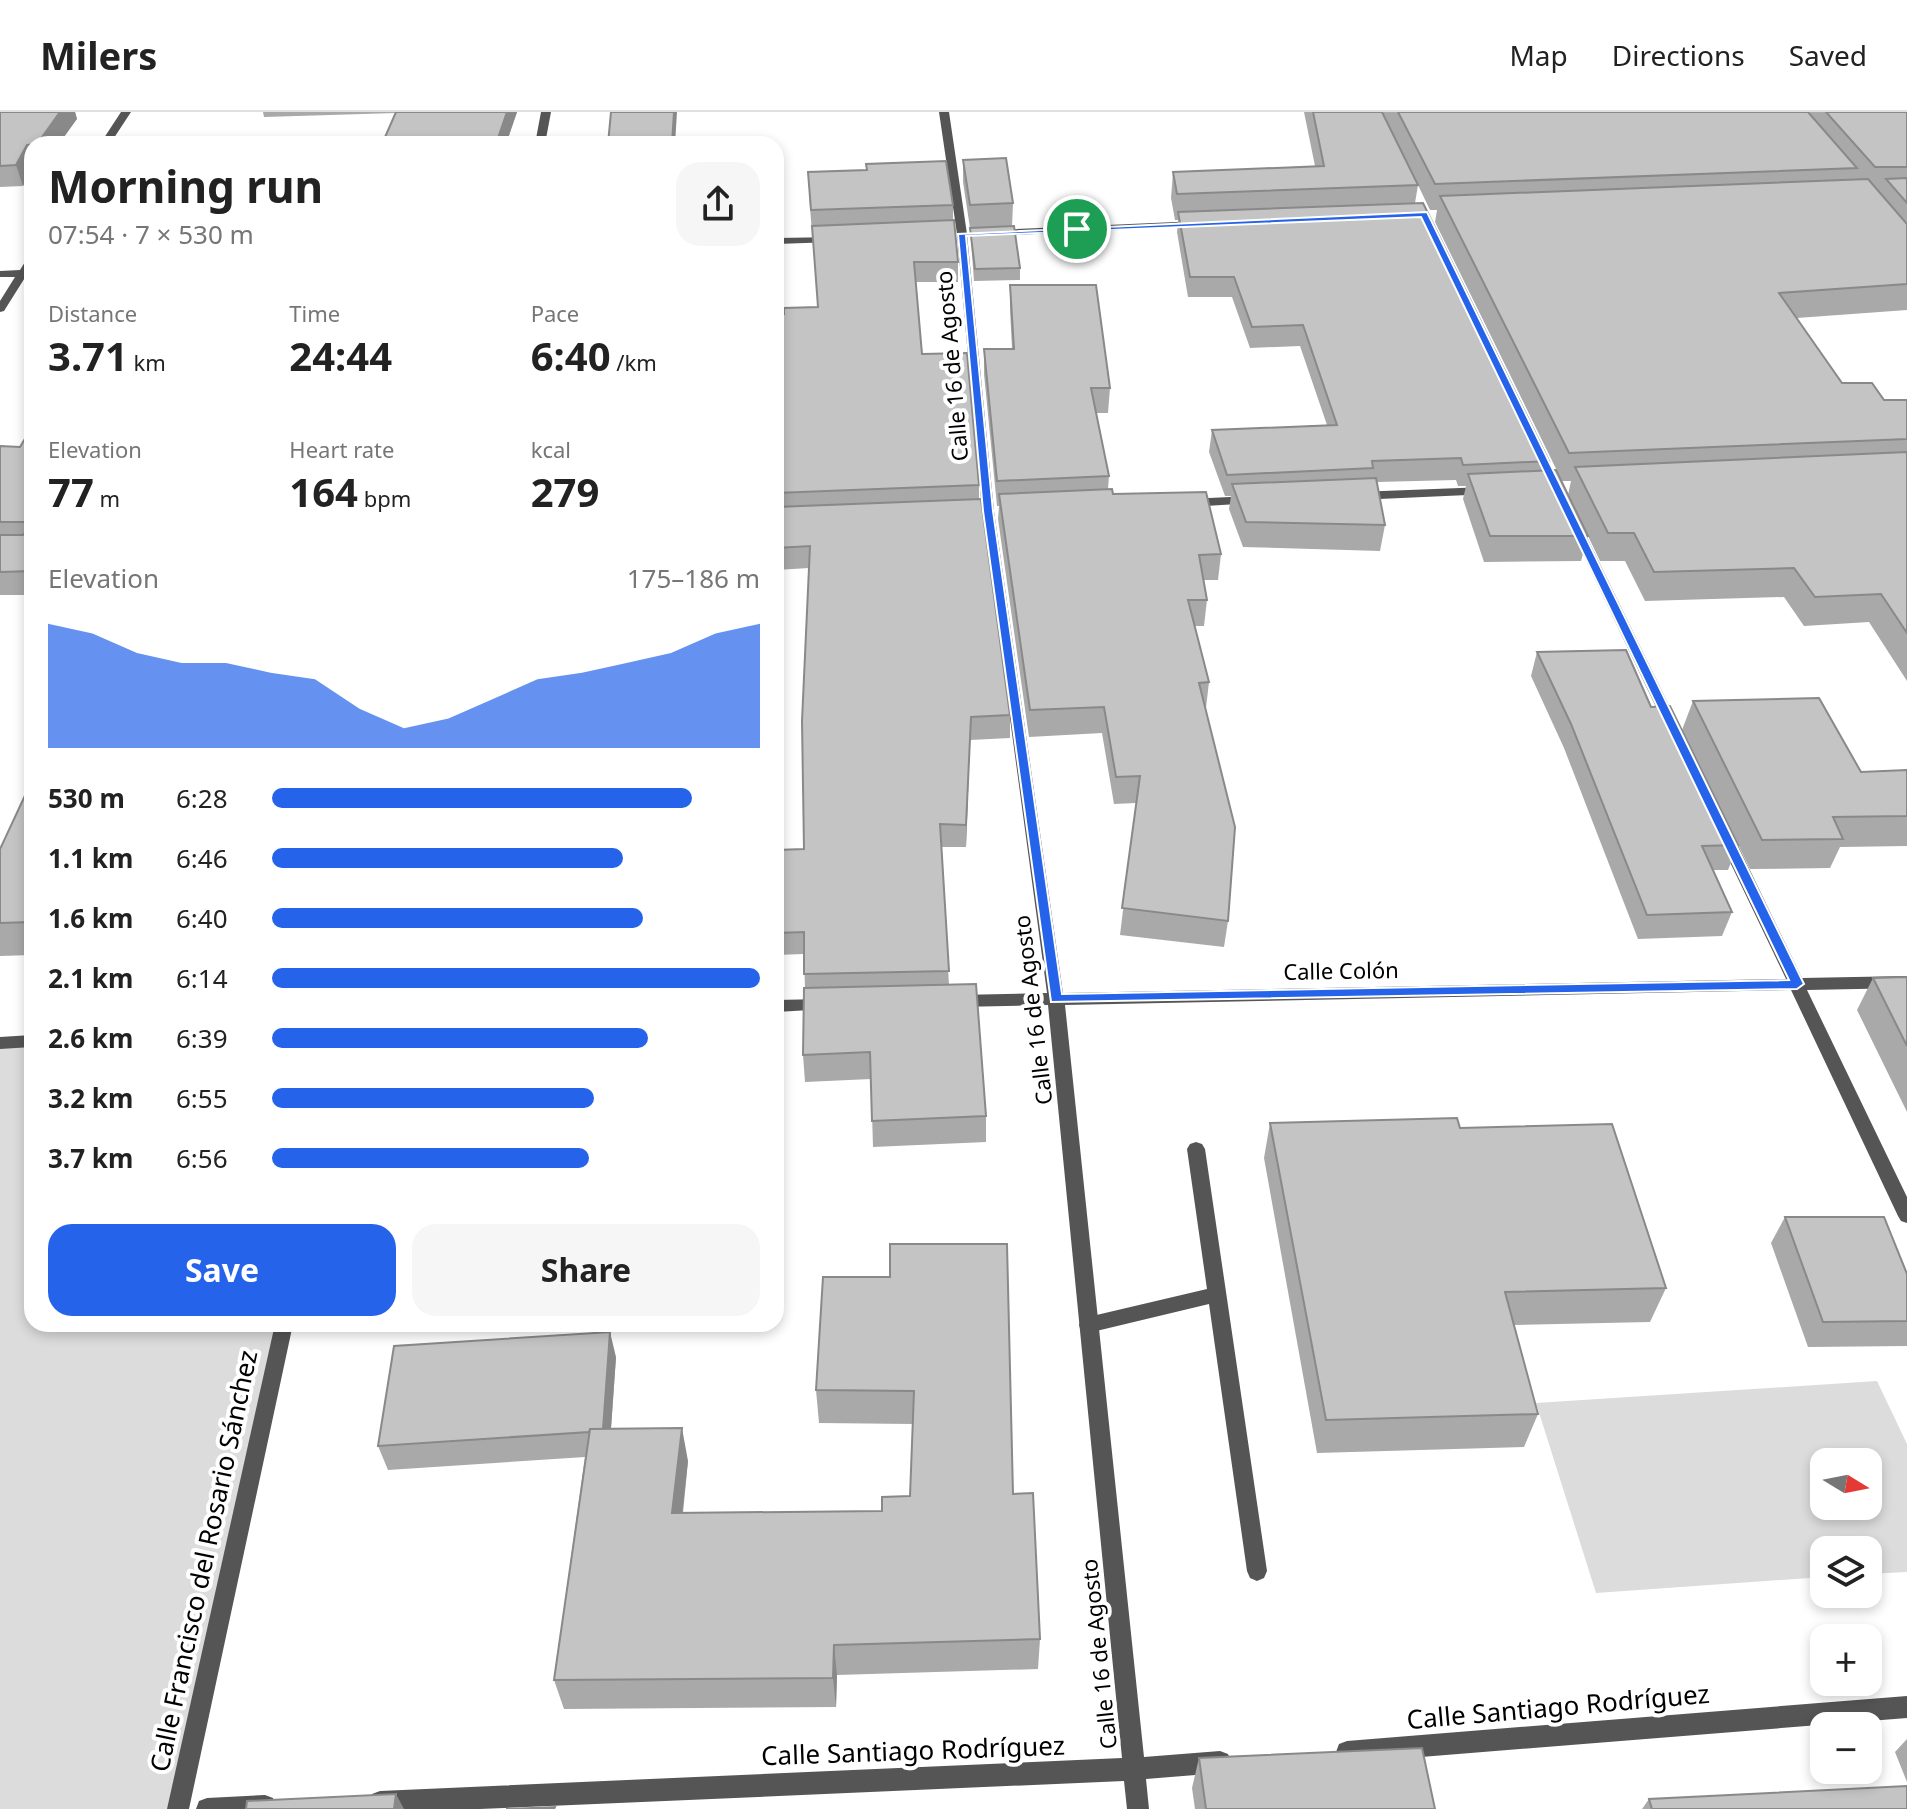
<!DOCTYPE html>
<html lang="en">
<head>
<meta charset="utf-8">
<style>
	body { margin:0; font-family:"Noto Sans",sans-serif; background:#f6f6f6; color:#222; height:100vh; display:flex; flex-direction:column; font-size:30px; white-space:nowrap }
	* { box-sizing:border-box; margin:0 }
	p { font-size:26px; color:#767676 }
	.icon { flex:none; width:44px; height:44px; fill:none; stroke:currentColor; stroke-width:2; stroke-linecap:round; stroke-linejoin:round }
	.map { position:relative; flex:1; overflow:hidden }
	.side { position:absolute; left:24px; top:24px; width:760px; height:1196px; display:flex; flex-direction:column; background:#fff; border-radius:24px; box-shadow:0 4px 12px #0003 }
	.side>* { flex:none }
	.needle { width:52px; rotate:100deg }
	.fabs { position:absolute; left:1810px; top:1336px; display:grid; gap:16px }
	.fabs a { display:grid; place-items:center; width:72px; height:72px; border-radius:16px; background:#fff; box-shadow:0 4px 12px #0003; font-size:40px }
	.pin { position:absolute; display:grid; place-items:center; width:68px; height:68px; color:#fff; margin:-34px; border:4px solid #fff; border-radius:50%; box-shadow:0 2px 8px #0007 }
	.round { display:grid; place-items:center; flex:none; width:84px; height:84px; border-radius:24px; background:#f6f6f6 }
	.headline { display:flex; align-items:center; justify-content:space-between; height:136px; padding:0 24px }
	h1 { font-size:44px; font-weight:700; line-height:60px }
	.stats { display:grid; grid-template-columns:repeat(3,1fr); gap:12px; height:136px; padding:8px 24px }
	.stats div { display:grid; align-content:center }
	.stats b { font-size:40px; font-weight:700 }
	.stats small { font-size:22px; font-weight:400 }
	.stats p { font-size:22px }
	.chart { height:224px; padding:16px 24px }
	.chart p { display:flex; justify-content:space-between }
	.chart svg { width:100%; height:144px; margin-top:8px; fill:#2563eb; opacity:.7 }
	.action { display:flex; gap:16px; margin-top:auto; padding:16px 24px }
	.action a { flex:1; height:92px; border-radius:24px; background:#2563eb; color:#fff; font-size:32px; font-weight:700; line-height:92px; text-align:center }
	.action a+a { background:#f6f6f6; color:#222 }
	ul { padding:0 24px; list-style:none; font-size:26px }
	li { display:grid; grid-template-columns:128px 96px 1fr; align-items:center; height:60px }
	li i { height:20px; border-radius:10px; background:#2563eb }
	header { display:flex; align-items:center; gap:48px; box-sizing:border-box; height:112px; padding:0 40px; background:#fff; border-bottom:2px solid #e0e0e0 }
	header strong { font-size:38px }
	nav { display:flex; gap:44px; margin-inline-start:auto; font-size:28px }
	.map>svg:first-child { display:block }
	.green { fill:#dcdcdc; fill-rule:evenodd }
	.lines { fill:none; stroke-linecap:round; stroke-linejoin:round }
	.lane { fill:#555; fill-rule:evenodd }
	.street { fill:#555; fill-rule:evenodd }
	.wall { fill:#a9a9a9; fill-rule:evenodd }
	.shaded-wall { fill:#898989 }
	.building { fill:#c4c4c4; stroke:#898989; stroke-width:2 }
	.route { fill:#2563eb; stroke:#fff; stroke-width:2; fill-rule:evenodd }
	.labels { text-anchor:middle; stroke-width:8; stroke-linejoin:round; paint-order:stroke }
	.street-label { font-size:22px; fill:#000; stroke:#fff }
	.near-street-label { font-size:26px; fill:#000; stroke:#fff }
</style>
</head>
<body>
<header>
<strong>Milers</strong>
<nav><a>Map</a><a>Directions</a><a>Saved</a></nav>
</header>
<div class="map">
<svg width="1907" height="1697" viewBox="0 0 1907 1697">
	<rect width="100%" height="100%" fill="#fff"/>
	<path class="green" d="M32 929V1212H284L178 1697H0V931Z
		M1877 1269 1907 1332V1460L1868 1462V1438H1824V1465L1596 1481 1536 1291ZM1824 1350H1868V1394H1824Z"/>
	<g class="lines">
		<path class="lane" d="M1196 1030 1202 1032 1205 1037 1267 1459 1264 1466 1257 1469 1250 1466 1247 1459 1209 1192 1088 1221 1081 1219 1079 1213 1081 1207 1088 1205 1207 1177 1187 1037 1190 1032Z"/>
		<path class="street" d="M121 0H131L110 32H100Z
			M541 0H551L545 32H535Z
			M939 0H949L967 122 994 399 1063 881 1786 867 1718 725 1726 720 1734 725 1802 866 1907 864V876L1807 878 1907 1085V1111L1901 1109 1898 1104 1791 878 1065 893 1144 1645 1220 1639 1228 1642 1231 1650 1228 1658 1220 1661 1146 1667 1149 1697H1127L1124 1669 480 1697H372L369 1690 372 1682 380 1679 1122 1646 1048 893 958 895 952 893 950 889 952 885 958 883 1047 881 982 399 957 122Z
			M1198 109 1202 110V114L993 124 988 121 993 118Z
			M838 125 839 127 834 130 776 132V126Z
			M32 144V164H26L4 199 0 200V189L15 165H0V159L20 158 28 145Z
			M1486 375 1492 379 1490 382 1357 388 1351 384 1357 380Z
			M1250 384 1256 388 1254 391 1189 395 1183 391 1189 387Z
			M1576 411 1582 415 1679 614 1677 617H1667L1665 614 1570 415Z
			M822 887 828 889 830 893 828 897 776 900V888Z
			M32 923V935L0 937V925Z
			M275 1212H293L189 1697H167Z
			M1907 1584V1606L1347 1651 1339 1648 1336 1640 1339 1632 1347 1629Z
			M265 1683 273 1686 275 1697H196L199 1689 207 1686Z"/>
	</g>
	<path class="wall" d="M0 0H75L77 7 32 32V58L23 74 0 75Z
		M263 0H517L506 32 396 1 264 5Z
		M1304 0H1382L1407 51 1382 0H1907V198L1797 206 1842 271 1884 288H1907V569L1869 510 1804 514 1784 485 1645 489 1625 449H1600L1588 424 1581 449 1484 450 1463 387 1466 374H1458L1456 368 1377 370 1385 413 1380 439 1243 435 1229 397 1231 384H1225L1209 340 1212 318 1327 313 1300 234 1250 236 1232 185H1188L1177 120 1178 108H1175L1171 86 1173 60 1315 54ZM1418 73 1430 98H1437L1435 110 1562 369H1571L1568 383 1546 358 1549 349 1415 91Z
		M963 48 1013 91 1012 114 970 116 963 70Z
		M866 52 953 93V108L958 150V170H916L922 242 979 373V387L1010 603V626L970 628 966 735H941L949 873 986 1004V1030L873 1035 871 967 805 970 803 943 805 876 804 842 776 843V738L804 737 809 456 776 458V202H784L818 195 809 83 866 58Z
		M970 116 1020 156V168L974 169Z
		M1010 173 1110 276 1108 301H1096L1109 364 1108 377 1113 382 1221 442 1218 468H1204L1207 488 1204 514H1194L1209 570 1206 596 1228 809 1224 835 1120 823 1136 691 1114 692 1102 621 1029 625 998 407 999 394H997L984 262V237H1012L1010 197Z
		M32 315V483H0V334L20 335Z
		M1537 540 1738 733 1728 758H1713L1732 800 1722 824 1638 827 1564 636 1531 564Z
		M1693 589 1861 660 1907 658V734L1840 735 1830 756 1750 757 1682 618Z
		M32 677V843L0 844V737Z
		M1907 865V1000L1857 898 1873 866Z
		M1270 1011 1460 1016 1666 1176 1650 1210 1514 1213 1538 1302 1524 1335 1317 1341 1264 1046Z
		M1785 1105 1907 1162V1234L1808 1235 1771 1131Z
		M823 1165 1013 1382 1040 1527 1038 1557 837 1563 836 1595 564 1597 554 1568 585 1345 388 1358 378 1334 616 1245 611 1317 688 1349 683 1401 882 1399 910 1384 913 1312 819 1311 816 1278Z
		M1907 1627V1670L1895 1640Z
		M1199 1646 1435 1697H1195L1192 1676Z
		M1649 1687 1907 1697H1642Z"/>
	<path class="shaded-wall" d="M60 0H75L77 7 59 32H37Z
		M507 0H517L506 32H496Z
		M674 0H677L675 32H672Z
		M27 33 32 48V58L23 74 16 53Z
		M971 605 970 628 966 735V713Z
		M610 1220 616 1245 609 1344 603 1319Z
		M682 1316 688 1349 679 1432 672 1401Z
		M834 1533 837 1563 836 1595 833 1566Z
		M396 1682 404 1697H394Z"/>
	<path class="building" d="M0 0H60L37 32 27 33 16 53 0 54Z
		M396 0H507L496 32H382Z
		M611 0H674L672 32H608Z
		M1313 0H1382L1418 73 1177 82 1173 60 1324 54Z
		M1398 0H1808L1857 56 1435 72Z
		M1826 0H1907V55H1875Z
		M1006 46 1013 91 970 93 963 48Z
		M946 49 953 93 811 98 808 60 867 58 866 52Z
		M1907 66V91L1886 67Z
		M1868 67 1907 112V172L1779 181 1842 271H1872L1884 288H1907V327L1569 341 1440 84Z
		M1423 91 1549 349 1463 353 1461 346 1372 349 1373 356 1227 363 1212 318 1337 313 1303 213 1252 215 1234 165H1190L1178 100Z
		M954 108 958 150H914L922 242 967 241 979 373 776 381V202H784V196L818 195 812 114Z
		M1014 114 1020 156 975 157 970 116Z
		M1010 173H1096L1110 276H1091L1109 364 997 369 984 237H1014Z
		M32 315V459L0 460V423H23L26 420 25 410H0V334L20 335Z
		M1907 340V521L1881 482 1815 485 1794 456 1654 460 1634 421H1608L1575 355Z
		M1556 358 1588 424H1490L1468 362Z
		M1376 366 1385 413 1246 410 1232 372Z
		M1112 377 1113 382 1206 380 1221 442 1199 443 1207 488H1188L1209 570 1199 571 1235 715 1228 809 1122 796 1140 664 1116 665 1104 595 1030 598 999 382Z
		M981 387 1010 603 971 605 966 713 940 712 949 859 804 862V820L776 821V738L804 737 802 609 810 434 776 436V395Z
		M1626 538 1651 595 1670 594 1738 733 1702 734 1732 800 1647 803 1571 612 1537 540Z
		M1819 586 1861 660 1907 658V704L1833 705 1843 727 1762 728 1693 589Z
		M28 677H32V810L0 811V737Z
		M1907 865V934L1873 866Z
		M976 872 986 1004 872 1009 870 940 803 943 804 876Z
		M1457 1006 1460 1016 1612 1012 1666 1176 1505 1180 1538 1302 1326 1308 1270 1011Z
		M1785 1105H1884L1907 1162V1209L1823 1210Z
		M890 1132H1007L1013 1382 1033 1381 1040 1527 834 1533 833 1566 554 1568 590 1317 682 1316 672 1401 882 1399V1385L910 1384 914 1279 816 1278 823 1165H890Z
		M610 1220 603 1317H590L589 1320 378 1334 394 1234Z
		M1422 1636 1435 1697H1206L1199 1646Z
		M1907 1674V1697H1652L1649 1687Z
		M396 1682 394 1697H246L247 1689Z
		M555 1695 554 1697H506Z"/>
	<path class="route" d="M1427 100 1804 872 1797 877 1051 890 983 399 958 122ZM1421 105 1789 868 1062 882 993 399 966 124Z"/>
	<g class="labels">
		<g class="street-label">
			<text transform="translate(952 254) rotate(-95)" y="8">Calle 16 de Agosto</text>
			<text transform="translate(1341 859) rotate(-1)" y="8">Calle Colón</text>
			<text transform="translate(1033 898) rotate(-97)" y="8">Calle 16 de Agosto</text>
			<text transform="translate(1099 1542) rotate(-96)" y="8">Calle 16 de Agosto</text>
		</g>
		<g class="near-street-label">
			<text transform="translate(204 1449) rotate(-78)" y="9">Calle Francisco del Rosario Sánchez</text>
			<text transform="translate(1558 1595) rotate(-5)" y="9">Calle Santiago Rodríguez</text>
			<text transform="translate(913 1639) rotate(-2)" y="9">Calle Santiago Rodríguez</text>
		</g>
	</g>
</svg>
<div class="fabs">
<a><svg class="needle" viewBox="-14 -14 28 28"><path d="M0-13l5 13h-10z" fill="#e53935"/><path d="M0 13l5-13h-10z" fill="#767676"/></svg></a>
<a><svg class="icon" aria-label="layers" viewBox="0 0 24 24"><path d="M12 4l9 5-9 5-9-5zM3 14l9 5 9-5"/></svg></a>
<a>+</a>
<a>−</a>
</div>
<div class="pin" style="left:1077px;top:117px;background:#1e9e55"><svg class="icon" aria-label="arrive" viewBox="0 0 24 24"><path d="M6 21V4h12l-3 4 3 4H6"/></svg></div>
<section class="side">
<div class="headline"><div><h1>Morning run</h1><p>07:54 · 7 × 530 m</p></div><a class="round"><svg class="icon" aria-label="share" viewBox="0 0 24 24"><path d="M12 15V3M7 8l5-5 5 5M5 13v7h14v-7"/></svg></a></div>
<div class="stats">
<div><p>Distance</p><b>3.71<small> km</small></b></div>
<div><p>Time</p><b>24:44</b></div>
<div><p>Pace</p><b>6:40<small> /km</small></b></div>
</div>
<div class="stats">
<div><p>Elevation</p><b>77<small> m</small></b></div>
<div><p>Heart rate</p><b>164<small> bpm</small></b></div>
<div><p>kcal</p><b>279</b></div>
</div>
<div class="chart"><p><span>Elevation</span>175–186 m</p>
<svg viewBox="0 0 160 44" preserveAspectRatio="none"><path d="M0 44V6L10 9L20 15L30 18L40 18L50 21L60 23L70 32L80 38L90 35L100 29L110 23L120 21L130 18L140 15L150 9L160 6V44z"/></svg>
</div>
<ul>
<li><b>530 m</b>6:28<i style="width:86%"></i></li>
<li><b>1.1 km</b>6:46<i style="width:72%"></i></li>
<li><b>1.6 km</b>6:40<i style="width:76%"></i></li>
<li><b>2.1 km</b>6:14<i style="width:100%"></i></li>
<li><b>2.6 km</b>6:39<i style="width:77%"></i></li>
<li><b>3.2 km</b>6:55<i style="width:66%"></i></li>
<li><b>3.7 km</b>6:56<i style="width:65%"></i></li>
</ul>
<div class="action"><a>Save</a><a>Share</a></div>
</section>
</div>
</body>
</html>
